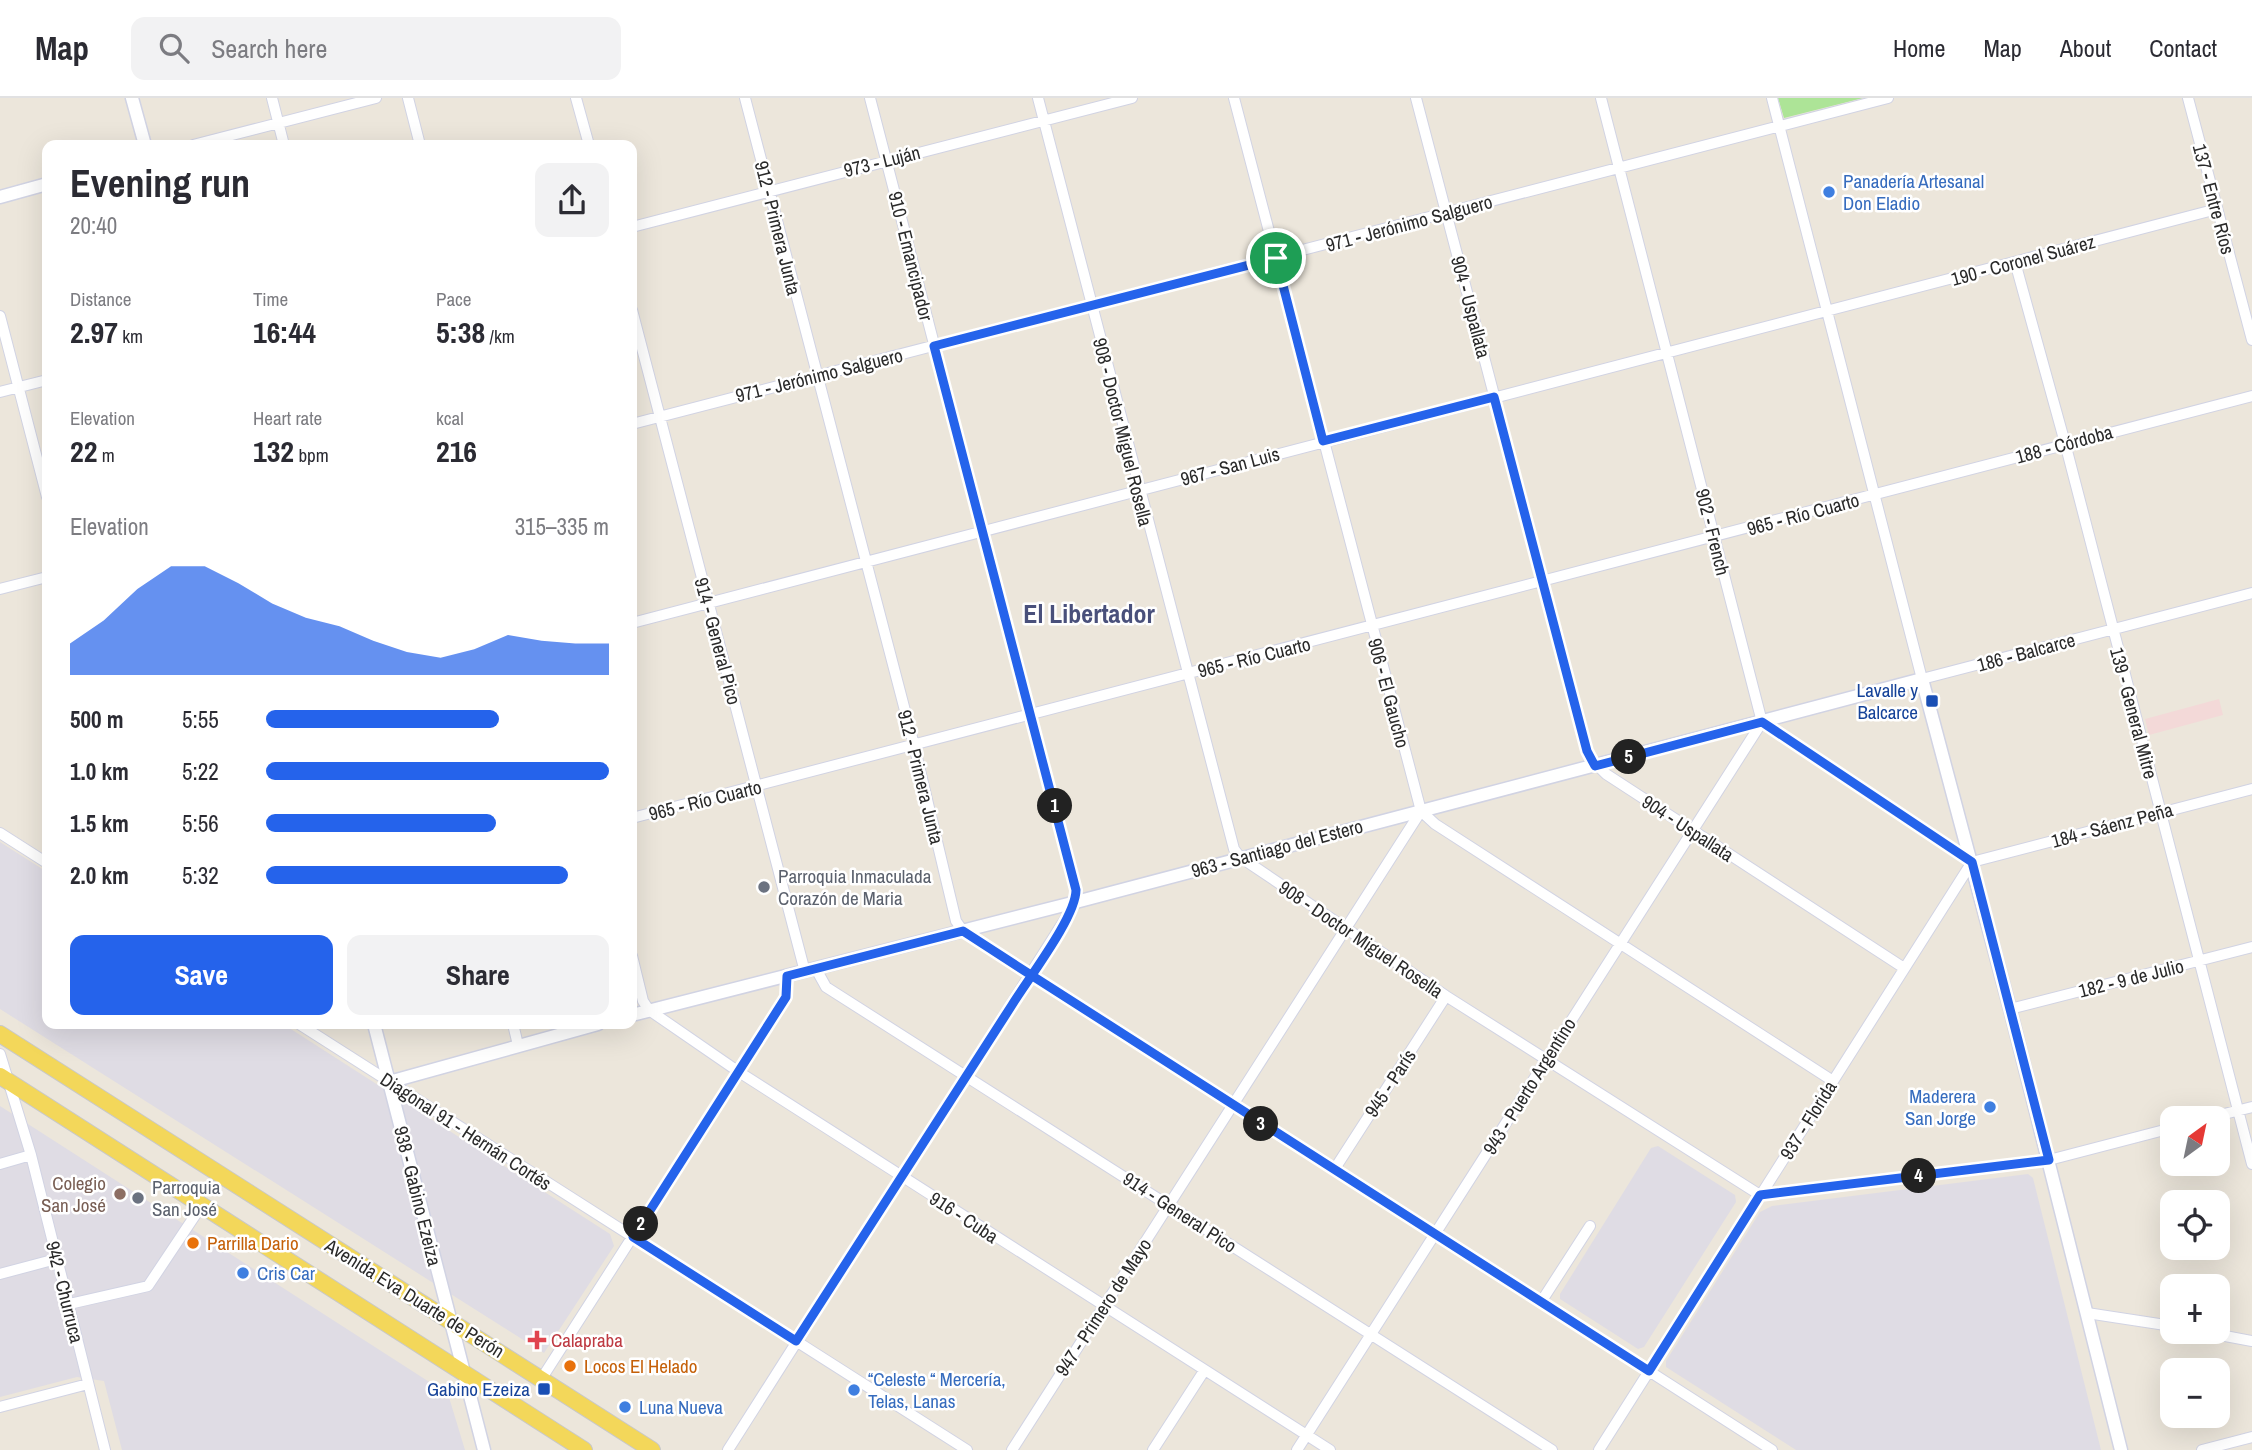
<!DOCTYPE html>
<html lang="en">
<head>
<meta charset="utf-8">
<style>
	body { margin:0; font-family:"Archivo Narrow",sans-serif; background:#f2f2f3; color:#2b2b33; height:100vh; display:flex; flex-direction:column; font-size:26px; white-space:nowrap }
	* { box-sizing:border-box; margin:0 }
	p { font-size:23px; color:#7c7c81 }
	.icon { flex:none; width:38px; height:38px; fill:none; stroke:currentColor; stroke-width:2; stroke-linecap:round; stroke-linejoin:round }
	.map { position:relative; flex:1; overflow:hidden }
	.side { position:absolute; left:42px; top:42px; width:595px; height:889px; display:flex; flex-direction:column; background:#fff; border-radius:14px; box-shadow:0 7px 28px #0002 }
	.side>* { flex:none }
	.needle { width:46px; rotate:33deg }
	.controls { position:absolute; left:2160px; top:1008px; display:grid; gap:14px }
	.controls a { display:grid; place-items:center; width:70px; height:70px; border-radius:14px; background:#fff; box-shadow:0 7px 28px #0002; font-size:35px }
	.pin { position:absolute; display:grid; place-items:center; width:60px; height:60px; color:#fff; margin:-30px; border:4px solid #fff; border-radius:50%; box-shadow:0 2px 7px #0007 }
	.km { position:absolute; width:35px; height:35px; margin:-18px; border-radius:50%; background:#222; color:#fff; font-size:19px; line-height:35px; text-align:center }
	.round { display:grid; place-items:center; flex:none; width:74px; height:74px; border-radius:14px; background:#f2f2f3 }
	.summary { display:flex; align-items:center; justify-content:space-between; height:119px; padding:0 28px }
	h1 { font-size:38px; font-weight:800; line-height:52px }
	.metrics { display:grid; grid-template-columns:repeat(3,1fr); gap:10px; height:119px; padding:7px 28px }
	.metrics div { display:grid; align-content:center }
	.metrics b { font-size:30px; font-weight:800 }
	.metrics small { font-size:19px; font-weight:400 }
	.metrics p { font-size:19px }
	.chart { height:196px; padding:14px 28px }
	.chart p { display:flex; justify-content:space-between }
	.chart svg { width:100%; height:126px; margin-top:7px; fill:#2563eb; opacity:.7 }
	.button { display:flex; gap:14px; margin-top:auto; padding:14px 28px }
	.button a { flex:1; height:80px; border-radius:14px; background:#2563eb; color:#fff; font-size:28px; font-weight:800; line-height:80px; text-align:center }
	.button a+a { background:#f2f2f3; color:#2b2b33 }
	ul { padding:0 28px; list-style:none; font-size:23px }
	li { display:grid; grid-template-columns:112px 84px 1fr; align-items:center; height:52px }
	li i { height:18px; border-radius:9px; background:#2563eb }
	header { display:flex; align-items:center; gap:42px; box-sizing:border-box; height:98px; padding:0 35px; background:#fff; border-bottom:2px solid #e1e1e2 }
	header strong { font-size:33px }
	nav { display:flex; gap:38px; margin-inline-start:auto; font-size:24px }
	.search { width:490px; height:63px; background:#f2f2f3; display:flex; align-items:center; gap:18px; box-sizing:border-box; padding:0 24px; border-radius:14px; color:#7c7c81; font-size:26px }
	.map>svg:first-child { display:block }
	.industrial { fill:#dfdce4 }
	.medical { fill:#f3d9d8 }
	.green { fill:#ade497 }
	.lines { fill:none; stroke-linecap:round; stroke-linejoin:round }
	.minor-casing { stroke:#d1d3e3; stroke-width:12 }
	.tertiary-casing { stroke:#d1d3e3; stroke-width:15 }
	.primary-casing { stroke:#c8c8c8; stroke-width:18 }
	.minor { stroke:#fff; stroke-width:10 }
	.tertiary { stroke:#fff; stroke-width:12 }
	.primary { stroke:#f3d75a; stroke-width:16 }
	.route-casing { stroke:#fff; stroke-width:14 }
	.route { stroke:#2563eb; stroke-width:9 }
	.shop-dot { fill:#3f7fe0; stroke:#fff; stroke-width:2.5 }
	.transit-dot { fill:#1a4fb4; stroke:#fff; stroke-width:2.5 }
	.worship-dot { fill:#6b7280; stroke:#fff; stroke-width:2.5 }
	.education-dot { fill:#8d6e63; stroke:#fff; stroke-width:2.5 }
	.food-dot { fill:#e8710a; stroke:#fff; stroke-width:2.5 }
	.health-dot { fill:#e0444e; stroke:#fff; stroke-width:2.5 }
	.labels { text-anchor:middle; stroke-width:5; stroke-linejoin:round; paint-order:stroke }
	.street-label { font-size:19px; fill:#2a2a2a; stroke:#fff }
	.shop-label { font-size:19px; fill:#366cbe; stroke:#fff; text-anchor:start }
	.transit-label { font-size:19px; fill:#164399; stroke:#fff; text-anchor:end }
	.worship-label { font-size:19px; fill:#5b616d; stroke:#fff; text-anchor:start }
	.education-label { font-size:19px; fill:#785e54; stroke:#fff; text-anchor:end }
	.food-label { font-size:19px; fill:#c56008; stroke:#fff; text-anchor:start }
	.health-label { font-size:19px; fill:#be3a42; stroke:#fff; text-anchor:start }
	.district-label { font-size:26px; font-weight:bold; fill:#49507b; stroke:#fff }
</style>
</head>
<body>
<header>
<strong>Map</strong>
<div class="search"><svg class="icon" aria-label="search" viewBox="0 0 24 24"><circle cx="10" cy="10" r="6"/><path d="M15 15l6 6"/></svg>Search here</div>
<nav><a>Home</a><a>Map</a><a>About</a><a>Contact</a></nav>
</header>
<div class="map">
<svg width="2252" height="1352" viewBox="0 0 2252 1352">
	<rect width="100%" height="100%" fill="#ece6db"/>
	<path class="industrial" d="M0 744 47 774V926H283L610 1136 614 1148 544 1255 0 911Z
		M0 1008 448 1296 465 1352H122L104 1283 77 1279 0 1299Z
		M1658 1048 1735 1097 1736 1104 1644 1249 1638 1251 1560 1201V1196L1651 1050Z
		M2028 1076 2033 1080 2101 1352H1796L1666 1269V1263L1760 1114 1772 1108Z"/>
	<path class="medical" d="M2219 601 2223 617 2149 637 2145 621Z"/>
	<path class="green" d="M1778 0H1863L1784 20Z"/>
	<g class="lines">
		<g class="minor-casing">
			<path id="minor" d="M272 0 284 47
				M408 0 420 47
				M576 0 589 47
				M745 0 914 647 956 823 963 833 1772 1352
				M1038 0 1234 751 1240 759 1446 898 1760 1097 2049 1062 2172 1030
				M1234 0 1421 713 1435 726 1833 983
				M1416 0 1589 659 1606 676 1904 870
				M1601 0 1762 624 1971 763
				M1772 0 1922 581 2252 495
				M2188 0 2252 242
				M193 47 376 0
				M632 129 1132 0
				M2015 164 2065 345 2252 1066
				M632 212 805 874
				M0 218 47 399
				M0 294 47 282
				M632 326 1888 0
				M0 491 47 479
				M632 525 2217 111
				M632 720 2252 298
				M0 735 47 765
				M1972 764 2252 691
				M632 858 643 903 649 912 739 974 1330 1352
				M816 871 826 889 1552 1352
				M2010 911 2252 849
				M299 926 967 1352
				M513 926 518 947
				M0 956 31 1057 105 1352
				M2208 1020 2252 1009
				M0 1066 31 1057
				M1334 1072 1446 898
				M0 1176 56 1161
				M1541 1204 1590 1128
				M69 1206 148 1188 202 1107
				M2087 1215 2172 1228
				M2204 1234 2252 1243
				M542 1280 786 899 787 878
				M0 1309 88 1286
				M728 1352 1076 804V792L870 0
				M1012 1352 1421 713
				M1153 1352 1204 1273
				M1297 1352 1762 624
				M1599 1352 1972 764
				M2202 1352 2252 1339"/>
		</g>
		<g class="tertiary-casing">
			<path id="tertiary" d="M132 0 145 47
				M0 99 47 86
				M632 917 1076 804 1922 581 2010 911 2121 1352
				M374 926 484 1352
				M389 984 598 926"/>
		</g>
		<g class="primary-casing">
			<path id="primary" d="M0 936 652 1352
				M0 978 584 1352"/>
		</g>
		<use href="#minor" class="minor"/>
		<use href="#tertiary" class="tertiary"/>
		<use href="#primary" class="primary"/>
	</g>
	<g class="lines">
		<g class="route-casing">
			<path id="route" d="M1276 160 934 248 1076 792C1076 819 1028 881 1012 907 941 1019 869 1131 796 1243L633 1139 786 899 787 878 963 833C1191 981 1421 1126 1649 1273L1760 1097 2049 1062 1972 764 1762 624 1595 668 1587 653 1494 299 1323 343 1276 160"/>
		</g>
		<use href="#route" class="route"/>
	</g>
	<g class="shop-dot">
		<circle cx="1829" cy="94" r="7"/>
		<circle cx="1990" cy="1009" r="7"/>
		<circle cx="243" cy="1175" r="7"/>
		<circle cx="854" cy="1292" r="7"/>
		<circle cx="625" cy="1309" r="7"/>
	</g>
	<g class="transit-dot">
		<rect x="1925" y="596" width="14" height="14" rx="3.5"/>
		<rect x="537" y="1284" width="14" height="14" rx="3.5"/>
	</g>
	<g class="worship-dot">
		<circle cx="764" cy="789" r="7"/>
		<circle cx="138" cy="1100" r="7"/>
	</g>
	<circle class="education-dot" cx="120" cy="1096" r="7"/>
	<g class="food-dot">
		<circle cx="193" cy="1145" r="7"/>
		<circle cx="570" cy="1268" r="7"/>
	</g>
	<path class="health-dot" d="M533.5 1231.5h7v7h7v7h-7v7h-7v-7h-7v-7h7z"/>
	<g class="labels">
		<g class="street-label">
			<text transform="translate(882 63) rotate(-14)" y="7">973 - Luján</text>
			<text transform="translate(2214 101) rotate(75)" y="7">137 - Entre Ríos</text>
			<text transform="translate(1409 125) rotate(-15)" y="7">971 - Jerónimo Salguero</text>
			<text transform="translate(778 130) rotate(76)" y="7">912 - Primera Junta</text>
			<text transform="translate(911 158) rotate(76)" y="7">910 - Emancipador</text>
			<text transform="translate(2023 162) rotate(-15)" y="7">190 - Coronel Suárez</text>
			<text transform="translate(1471 209) rotate(75)" y="7">904 - Uspallata</text>
			<text transform="translate(819 277) rotate(-14)" y="7">971 - Jerónimo Salguero</text>
			<text transform="translate(1123 334) rotate(76)" y="7">908 - Doctor Miguel Rosella</text>
			<text transform="translate(2064 346) rotate(-15)" y="7">188 - Córdoba</text>
			<text transform="translate(1230 368) rotate(-15)" y="7">967 - San Luis</text>
			<text transform="translate(1803 416) rotate(-15)" y="7">965 - Río Cuarto</text>
			<text transform="translate(1713 434) rotate(76)" y="7">902 - French</text>
			<text transform="translate(718 543) rotate(75)" y="7">914 - General Pico</text>
			<text transform="translate(2026 554) rotate(-15)" y="7">186 - Balcarce</text>
			<text transform="translate(1254 559) rotate(-14)" y="7">965 - Río Cuarto</text>
			<text transform="translate(1389 595) rotate(75)" y="7">906 - El Gaucho</text>
			<text transform="translate(2134 615) rotate(75)" y="7">139 - General Mitre</text>
			<text transform="translate(921 679) rotate(76)" y="7">912 - Primera Junta</text>
			<text transform="translate(705 702) rotate(-14)" y="7">965 - Río Cuarto</text>
			<text transform="translate(2112 727) rotate(-15)" y="7">184 - Sáenz Peña</text>
			<text transform="translate(1688 730) rotate(33)" y="7">904 - Uspallata</text>
			<text transform="translate(1277 750) rotate(-15)" y="7">963 - Santiago del Estero</text>
			<text transform="translate(1361 841) rotate(34)" y="7">908 - Doctor Miguel Rosella</text>
			<text transform="translate(2131 880) rotate(-14)" y="7">182 - 9 de Julio</text>
			<text transform="translate(1390 985) rotate(-57)" y="7">945 - París</text>
			<text transform="translate(1529 988) rotate(-58)" y="7">943 - Puerto Argentino</text>
			<text transform="translate(1808 1022) rotate(-58)" y="7">937 - Florida</text>
			<text transform="translate(466 1033) rotate(33)" y="7">Diagonal 91 - Hernán Cortés</text>
			<text transform="translate(418 1098) rotate(76)" y="7">938 - Gabino Ezeiza</text>
			<text transform="translate(1180 1114) rotate(33)" y="7">914 - General Pico</text>
			<text transform="translate(964 1119) rotate(33)" y="7">916 - Cuba</text>
			<text transform="translate(65 1194) rotate(76)" y="7">942 - Churruca</text>
			<text transform="translate(415 1200) rotate(32)" y="7">Avenida Eva Duarte de Perón</text>
			<text transform="translate(1103 1209) rotate(-57)" y="7">947 - Primero de Mayo</text>
		</g>
		<g class="shop-label">
			<text x="1843" y="90">Panadería Artesanal<tspan x="1843" dy="22">Don Eladio</tspan></text>
			<text x="1976" y="1005" text-anchor="end">Maderera<tspan x="1976" dy="22">San Jorge</tspan></text>
			<text x="257" y="1182">Cris Car</text>
			<text x="868" y="1288">“Celeste “ Mercería,<tspan x="868" dy="22">Telas, Lanas</tspan></text>
			<text x="639" y="1316">Luna Nueva</text>
		</g>
		<g class="transit-label">
			<text x="1918" y="599">Lavalle y<tspan x="1918" dy="22">Balcarce</tspan></text>
			<text x="530" y="1298">Gabino Ezeiza</text>
		</g>
		<g class="worship-label">
			<text x="778" y="785">Parroquia Inmaculada<tspan x="778" dy="22">Corazón de Maria</tspan></text>
			<text x="152" y="1096">Parroquia<tspan x="152" dy="22">San José</tspan></text>
		</g>
		<g class="education-label">
			<text x="106" y="1092">Colegio<tspan x="106" dy="22">San José</tspan></text>
		</g>
		<g class="food-label">
			<text x="207" y="1152">Parrilla Dario</text>
			<text x="584" y="1275">Locos El Helado</text>
		</g>
		<g class="health-label">
			<text x="551" y="1249">Calapraba</text>
		</g>
		<g class="district-label">
			<text x="1089" y="525">El Libertador</text>
		</g>
	</g>
</svg>
<div class="controls">
<a><svg class="needle" viewBox="-14 -14 28 28"><path d="M0-13l5 13h-10z" fill="#e53935"/><path d="M0 13l5-13h-10z" fill="#7c7c81"/></svg></a>
<a><svg class="icon" aria-label="locate" viewBox="0 0 24 24"><circle cx="12" cy="12" r="6"/><path d="M12 2v4M12 18v4M2 12h4M18 12h4"/></svg></a>
<a>+</a>
<a>−</a>
</div>
<div class="pin" style="left:1276px;top:160px;background:#1e9e55"><svg class="icon" aria-label="arrive" viewBox="0 0 24 24"><path d="M6 21V4h12l-3 4 3 4H6"/></svg></div>
<b class="km" style="left:1055px;top:708px">1</b>
<b class="km" style="left:641px;top:1126px">2</b>
<b class="km" style="left:1261px;top:1026px">3</b>
<b class="km" style="left:1919px;top:1078px">4</b>
<b class="km" style="left:1629px;top:659px">5</b>
<section class="side">
<div class="summary"><div><h1>Evening run</h1><p>20:40</p></div><a class="round"><svg class="icon" aria-label="share" viewBox="0 0 24 24"><path d="M12 15V3M7 8l5-5 5 5M5 13v7h14v-7"/></svg></a></div>
<div class="metrics">
<div><p>Distance</p><b>2.97<small> km</small></b></div>
<div><p>Time</p><b>16:44</b></div>
<div><p>Pace</p><b>5:38<small> /km</small></b></div>
</div>
<div class="metrics">
<div><p>Elevation</p><b>22<small> m</small></b></div>
<div><p>Heart rate</p><b>132<small> bpm</small></b></div>
<div><p>kcal</p><b>216</b></div>
</div>
<div class="chart"><p><span>Elevation</span>315–335 m</p>
<svg viewBox="0 0 160 44" preserveAspectRatio="none"><path d="M0 44V33L10 25L20 14L30 6L40 6L50 12L60 19L70 24L80 27L90 32L100 36L110 38L120 35L130 30L140 32L150 33L160 33V44z"/></svg>
</div>
<ul>
<li><b>500 m</b>5:55<i style="width:68%"></i></li>
<li><b>1.0 km</b>5:22<i style="width:100%"></i></li>
<li><b>1.5 km</b>5:56<i style="width:67%"></i></li>
<li><b>2.0 km</b>5:32<i style="width:88%"></i></li>
</ul>
<div class="button"><a>Save</a><a>Share</a></div>
</section>
</div>
</body>
</html>
